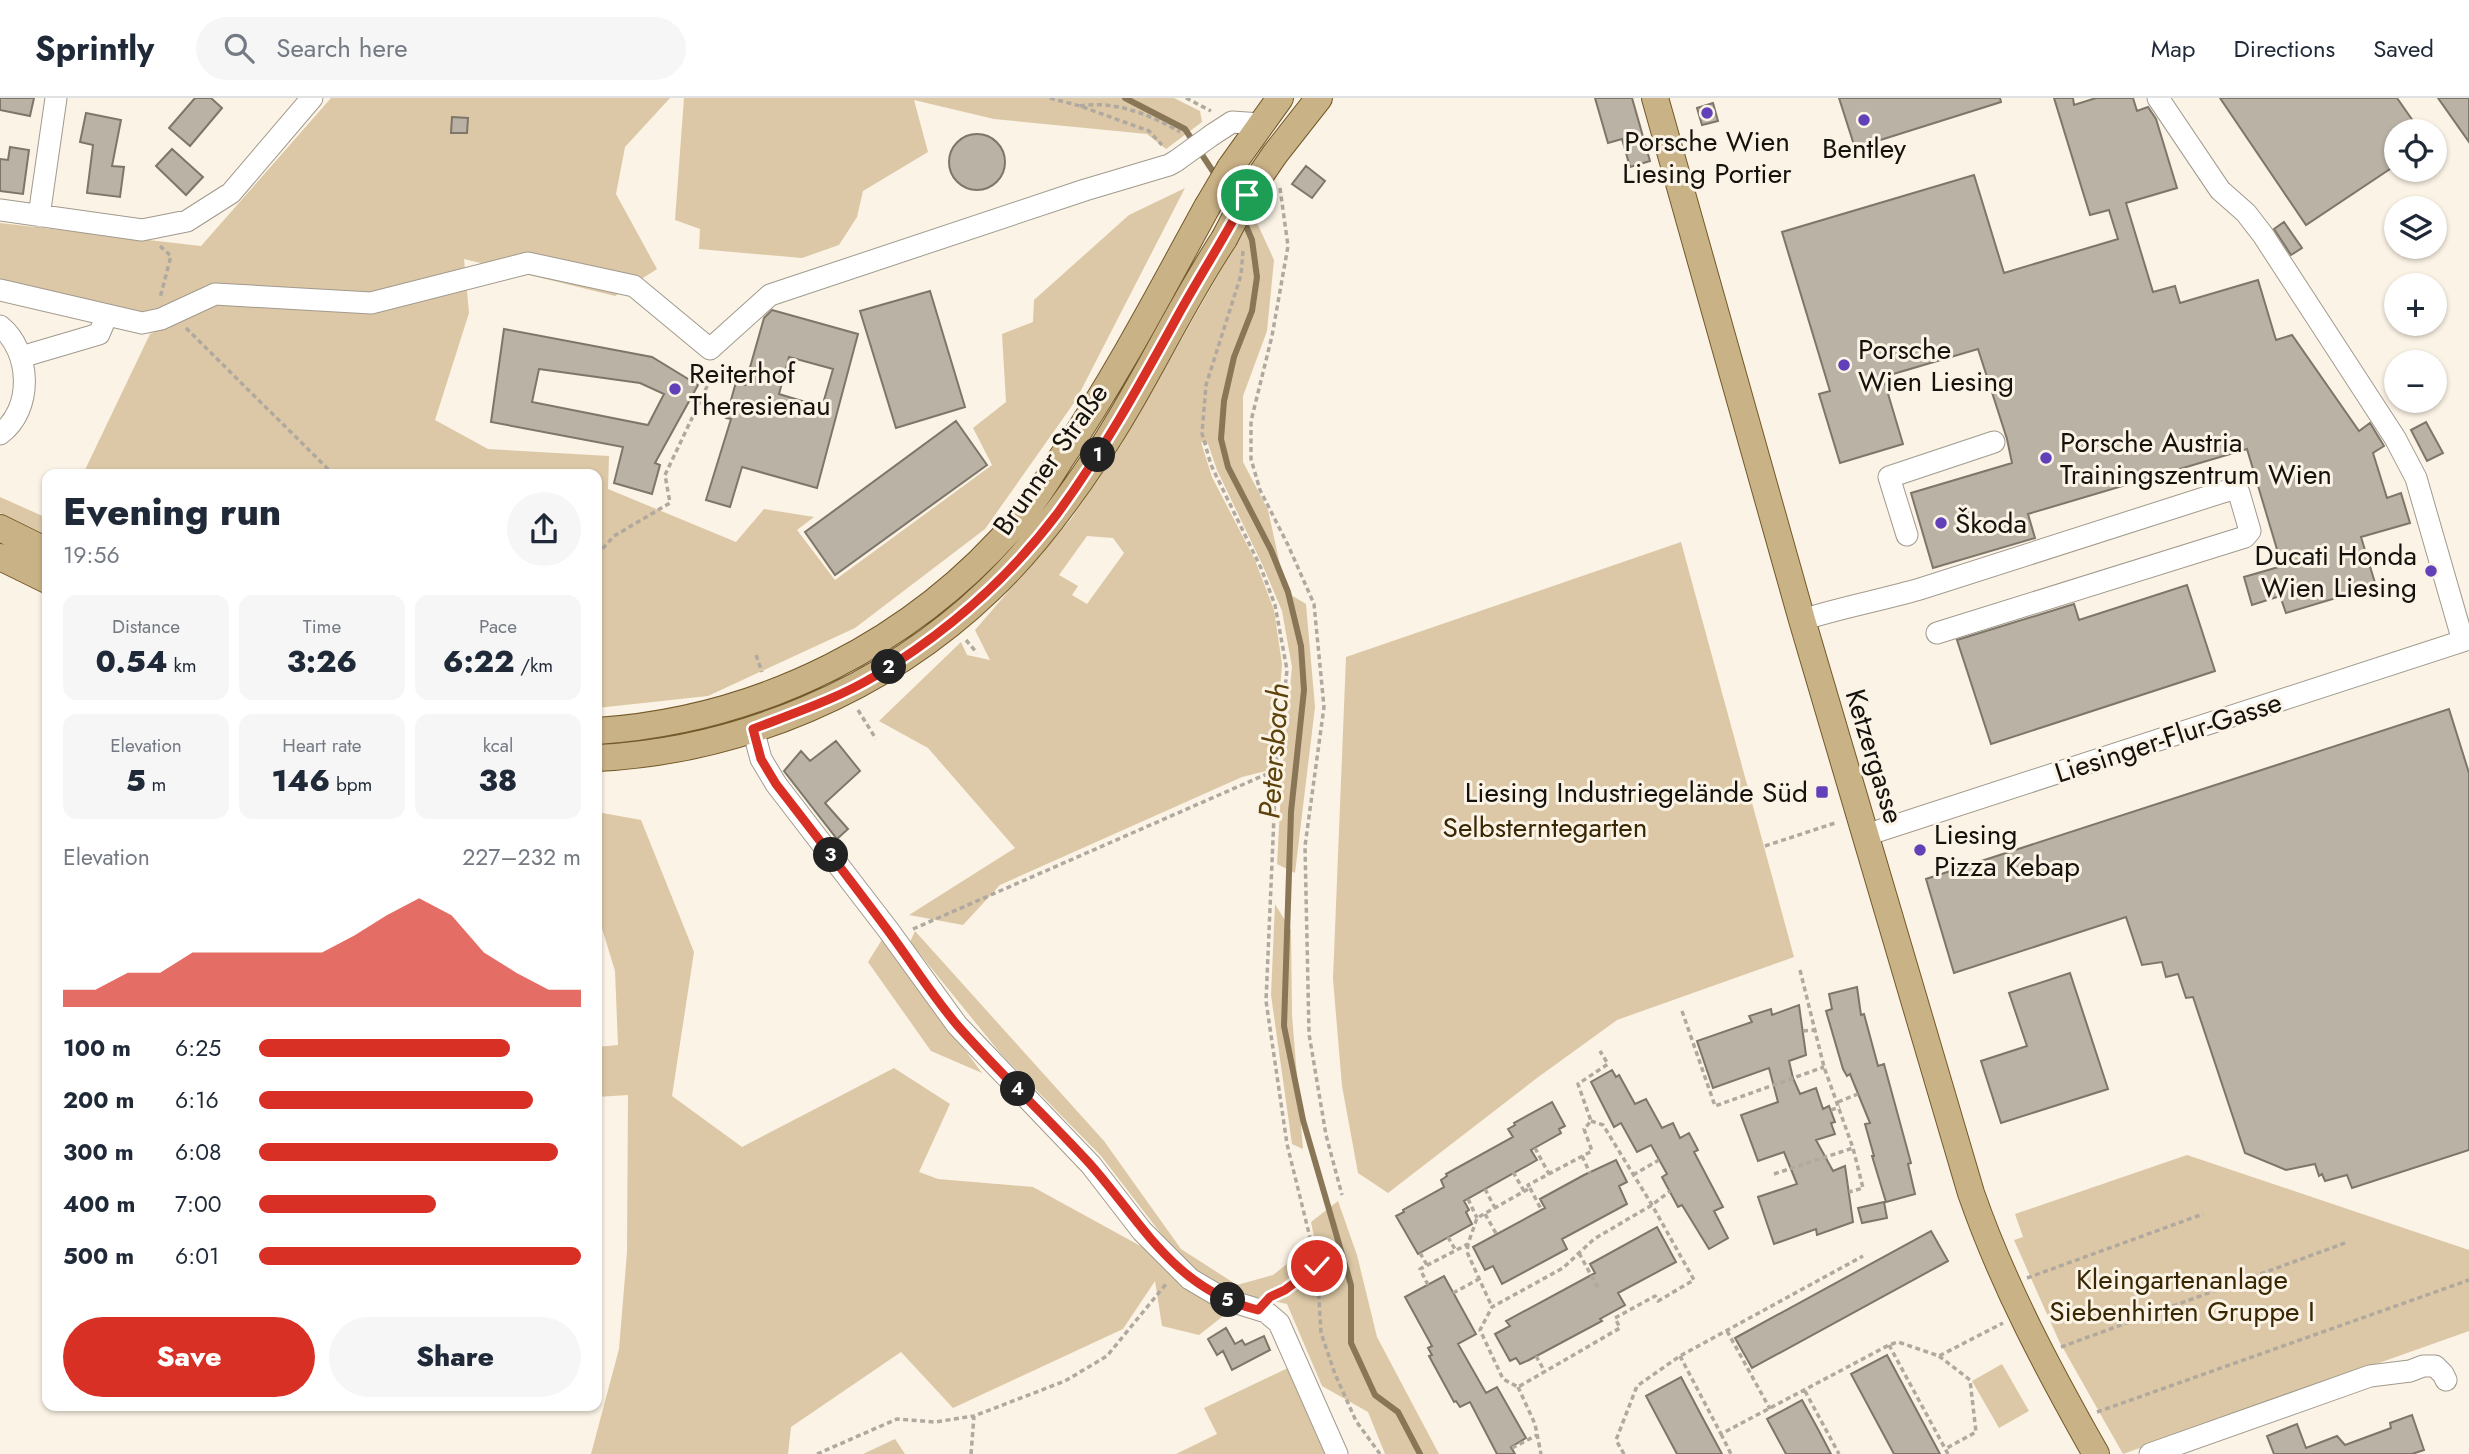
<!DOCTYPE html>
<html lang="en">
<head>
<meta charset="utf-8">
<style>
	body { margin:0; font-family:Jost,sans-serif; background:#f6f6f7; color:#1f2937; height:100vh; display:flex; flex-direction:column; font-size:26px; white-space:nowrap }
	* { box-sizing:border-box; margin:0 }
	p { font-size:23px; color:#747a83 }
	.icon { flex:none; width:38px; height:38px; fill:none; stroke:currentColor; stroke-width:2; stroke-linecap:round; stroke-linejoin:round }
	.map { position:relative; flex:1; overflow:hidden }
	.side { position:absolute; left:42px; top:371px; width:560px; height:942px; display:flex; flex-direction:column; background:#fff; border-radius:14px; box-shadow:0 2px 5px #0004 }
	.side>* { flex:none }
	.tools { position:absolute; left:2384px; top:21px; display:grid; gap:14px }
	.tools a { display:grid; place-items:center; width:63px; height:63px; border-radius:50%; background:#fff; box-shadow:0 2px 5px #0004; font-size:35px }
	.pin { position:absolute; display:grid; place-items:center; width:60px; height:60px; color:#fff; margin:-30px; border:4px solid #fff; border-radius:50%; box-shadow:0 2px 7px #0007 }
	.km { position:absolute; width:35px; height:35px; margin:-18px; border-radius:50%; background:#222; color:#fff; font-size:19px; line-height:35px; text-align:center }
	.round { display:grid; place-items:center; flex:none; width:74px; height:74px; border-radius:37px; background:#f6f6f7 }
	.head { display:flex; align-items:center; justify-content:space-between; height:119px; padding:0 21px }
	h1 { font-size:38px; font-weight:800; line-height:52px }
	.metrics { display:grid; grid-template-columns:repeat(3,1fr); gap:10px; height:119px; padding:7px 21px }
	.metrics div { display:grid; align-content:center; border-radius:14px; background:#f6f6f7; text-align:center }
	.metrics b { font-size:30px; font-weight:800 }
	.metrics small { font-size:19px; font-weight:400 }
	.metrics p { font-size:19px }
	.chart { height:196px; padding:14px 21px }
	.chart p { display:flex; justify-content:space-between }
	.chart svg { width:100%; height:126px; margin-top:7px; fill:#d93025; opacity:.7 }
	.button { display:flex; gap:14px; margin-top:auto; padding:14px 21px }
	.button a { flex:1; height:80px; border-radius:42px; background:#d93025; color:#fff; font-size:28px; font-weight:800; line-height:80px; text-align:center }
	.button a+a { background:#f6f6f7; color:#1f2937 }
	ul { padding:0 21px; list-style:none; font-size:23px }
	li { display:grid; grid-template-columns:112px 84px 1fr; align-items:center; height:52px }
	li i { height:18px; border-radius:9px; background:#d93025 }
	header { display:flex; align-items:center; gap:42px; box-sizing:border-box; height:98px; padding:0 35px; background:#fff; border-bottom:2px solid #e0e1e3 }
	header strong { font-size:33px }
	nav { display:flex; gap:38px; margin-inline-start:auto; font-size:24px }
	.search { width:490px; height:63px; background:#f6f6f7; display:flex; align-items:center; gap:18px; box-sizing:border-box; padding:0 24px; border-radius:38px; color:#747a83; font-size:26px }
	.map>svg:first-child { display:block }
	.green { fill:#dcc8a6; fill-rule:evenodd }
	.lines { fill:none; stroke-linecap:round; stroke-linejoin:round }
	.stream { stroke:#887657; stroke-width:6 }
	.building { fill:#bab2a5; stroke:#7d7669; stroke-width:2; fill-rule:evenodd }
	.minor-casing { stroke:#a19a8d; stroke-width:23 }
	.major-casing { stroke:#735929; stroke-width:28 }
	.path { stroke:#b0a99f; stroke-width:3.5; stroke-dasharray:5 3.5; stroke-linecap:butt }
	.minor { stroke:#fff; stroke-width:21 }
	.major { stroke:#cab287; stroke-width:26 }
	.minor-bridge-casing { stroke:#a19a8d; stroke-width:23; stroke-linecap:butt }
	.major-bridge-casing { stroke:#735929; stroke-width:28; stroke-linecap:butt }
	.minor-bridge { stroke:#fff; stroke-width:21 }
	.major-bridge { stroke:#cab287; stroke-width:26 }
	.route-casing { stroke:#fff; stroke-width:14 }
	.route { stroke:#d93025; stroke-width:9 }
	.poi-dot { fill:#6140b8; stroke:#fbf3e5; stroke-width:2.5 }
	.labels { text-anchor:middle; stroke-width:6; stroke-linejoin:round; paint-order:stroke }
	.poi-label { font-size:28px; fill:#15120e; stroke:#fbf3e5; text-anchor:start }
	.street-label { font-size:28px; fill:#15120e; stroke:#fbf3e5 }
	.park-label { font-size:28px; fill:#392703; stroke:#fbf3e5 }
	.water-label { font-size:30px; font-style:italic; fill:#5c420b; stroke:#fbf3e5 }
</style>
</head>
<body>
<header>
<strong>Sprintly</strong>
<div class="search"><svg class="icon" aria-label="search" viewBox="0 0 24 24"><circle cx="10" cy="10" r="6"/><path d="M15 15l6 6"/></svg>Search here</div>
<nav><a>Map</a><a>Directions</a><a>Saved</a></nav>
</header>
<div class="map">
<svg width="2469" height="1356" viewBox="0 0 2469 1356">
	<rect width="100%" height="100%" fill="#fbf3e5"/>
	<path class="green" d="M331 0H670L625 49 616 96 657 171 615 198 464 161 469 215 435 322 488 351 609 358 608 391 736 444 764 411 814 419 797 432 835 482 992 367 973 330 1006 304 1002 236 1033 224 1034 202 1129 117 1185 90 1076 302 985 431 855 530 708 598 597 610V376H83L150 236 159 232 146 218 0 181V125L201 148Z
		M684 0H1174L1200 13 1202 24 1166 51 1147 36 994 21 914 2 928 54 863 93 857 119 839 147 802 160 699 151 700 131 675 122Z
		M1253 116 1274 162 1267 233 1243 298V364L1268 412 1286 494 1306 506 1315 609 1295 775 1277 766 1282 674 1292 569 1282 513 1263 468 1217 372 1208 346 1201 344 1212 379 1255 462 1274 512 1282 566 1274 671 1242 679 1000 787 963 827 909 817 1015 750 928 650 879 623 961 544 967 557 990 562 975 532 1071 421 1121 347ZM1087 438 1113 440 1124 455 1087 506 1072 497 1078 488 1059 477Z
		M0 399 47 420V437L0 415Z
		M1681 444 1794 859 1617 922 1537 980 1388 1095 1358 1075 1342 988 1333 881 1346 559Z
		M597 714 641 722 694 854 672 998 742 1049 894 970 950 1006 919 1074 938 1081 1033 1089 1146 1151 1182 1185 1227 1215 1199 1237 1162 1228 1155 1183 1123 1231 953 1310 901 1254 791 1329 788 1356H591L619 1251 627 1154 628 997 597 999V949L618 947 615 873 597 814Z
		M1275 806 1291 832 1292 917 1303 1051 1292 1046 1271 897Z
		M915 833 1104 1043 1181 1151 1237 1187 1273 1177 1315 1144 1311 1124 1338 1103 1357 1157 1377 1239 1439 1356H1385L1368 1314 1322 1288 1287 1206 1232 1194 1189 1172 1101 1058 1001 956 910 844Z
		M883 840 982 975 931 953 868 864Z
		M2187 1057 2469 1152V1233L2123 1356 2059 1243 2014 1142 2023 1139 2015 1116Z
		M2002 1266 2029 1313 1999 1330 1972 1283Z
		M1288 1270 1325 1356H1176L1217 1336 1204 1310Z
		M895 1341 905 1356H863Z"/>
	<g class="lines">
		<path class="stream" d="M1125 0 1185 31 1216 78
			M1244 123 1252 142 1257 179 1252 213 1234 259 1224 303 1221 341 1228 369 1271 452 1288 494 1301 548 1304 592 1291 714 1284 928 1303 1022 1351 1187V1245L1375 1297 1398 1314 1420 1356"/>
	</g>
	<path class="building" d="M0 0H34L30 18 0 12Z
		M195 0H211L222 10 190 48 169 30Z
		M1595 0H1632L1650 63 1630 69 1622 41 1608 45Z
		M1839 0H2000L2001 4 1855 50Z
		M2054 0H2073L2074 7 2096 0H2133L2137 13 2148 9 2156 21 2177 90 2126 105 2153 194 2175 188 2180 205 2258 182 2276 242 2292 237 2359 333 2370 325 2384 348 2373 355 2387 400 2401 395 2410 425 2361 439 2376 488 2286 515 2280 498 2252 507 2244 479 2282 468 2247 351 2028 416 2035 440 1933 470 1911 395 2012 365 2007 341 1978 251 1883 279 1903 346 1840 365 1819 296 1830 293 1782 134 1974 77 2004 175 2118 141 2109 112 2090 117Z
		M2220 0H2397L2420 33H2396V67L2306 127Z
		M2438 0H2469V44Z
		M1713 5 1718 23 1702 27 1697 10Z
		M86 15 121 22 112 68 124 69 120 99 87 95 93 47 80 44Z
		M452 19 468 20 467 35H451Z
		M949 64a28 28 0 1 1 56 0a28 28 0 1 1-56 0Z
		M10 49 29 52 23 96 0 93V61L8 62Z
		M172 51 203 79 186 97 156 68Z
		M1306 68 1325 83 1312 100 1292 86Z
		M2284 124 2302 150 2291 157 2274 131Z
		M930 193 965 309 896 330 860 213Z
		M772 212 858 236 817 390 742 369 730 409 706 402 731 321 726 320 736 284 745 287 764 220ZM789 259 833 271 822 309 779 296Z
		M504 231 652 259 698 287 655 365 660 367 652 396 614 385 623 349 491 324ZM539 271 640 285 664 296 648 327 532 304Z
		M956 323 987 367 835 477 805 434Z
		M2426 324 2443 355 2427 363 2411 332Z
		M2187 487 2215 573 1991 646 1957 542 2074 506 2079 522Z
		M2449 611 2469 675V1052L2352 1090 2347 1077 2325 1083 2322 1076 2319 1078 2315 1066 2286 1072 2245 1055 2193 899 2186 900 2178 876 2166 879 2162 864 2142 867 2126 819 1954 875 1926 781Z
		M836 643 860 673 825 705 848 731 837 741 784 673 801 653 810 663Z
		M2070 875 2108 991 2001 1025 1981 963 2027 948 2009 895Z
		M1857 889 1861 917 1864 916 1878 968 1884 966 1911 1065 1908 1066 1915 1096 1886 1104 1872 1058H1874L1865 1026 1870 1025 1850 976 1847 978 1843 971 1826 913 1832 911 1829 896Z
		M1799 907 1806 957 1789 963 1793 980 1800 996 1816 990 1823 1011 1829 1008 1835 1024 1831 1025 1835 1036 1816 1042 1833 1073 1845 1068 1853 1124 1817 1137 1816 1131 1774 1146 1758 1099 1797 1086 1784 1054 1758 1063 1741 1017 1778 1004 1769 970 1713 990 1697 943 1752 924 1749 918 1771 911 1772 917Z
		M1612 972 1616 979 1619 977 1635 1006 1646 1001 1662 1030 1673 1025 1680 1040 1689 1035 1698 1052 1694 1054 1723 1109 1714 1113 1728 1140 1709 1151 1682 1107 1678 1109 1662 1079 1667 1076 1651 1047 1637 1054 1621 1025 1614 1029 1591 984Z
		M1552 1004 1565 1028 1559 1031 1561 1035 1531 1052 1537 1062 1464 1103 1469 1112 1466 1114 1472 1126 1418 1156 1396 1118 1404 1114 1403 1112 1444 1089 1441 1082 1447 1078 1446 1076 1513 1039 1508 1031 1515 1027 1514 1025Z
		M1616 1062 1627 1084 1619 1088 1627 1106 1562 1141 1567 1151 1502 1186 1493 1168 1485 1172 1473 1149 1545 1110 1540 1101 1584 1077Z
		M1884 1104 1887 1120 1862 1125 1858 1110Z
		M1657 1129 1676 1164 1618 1195 1625 1207 1600 1221 1602 1223 1529 1262 1520 1266 1516 1260 1510 1263 1495 1236 1510 1228 1506 1223 1595 1175 1590 1166Z
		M1931 1133 1948 1163 1752 1270 1735 1240Z
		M1444 1178 1476 1236 1458 1246 1486 1295 1497 1289 1526 1340 1511 1349 1515 1356H1497L1470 1304 1460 1309 1456 1303 1454 1304 1429 1258 1432 1257 1428 1250 1432 1248 1405 1199Z
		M1226 1230 1235 1246 1242 1242 1245 1247 1264 1238 1270 1252 1232 1272 1223 1253 1217 1257 1208 1241Z
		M1887 1257 1940 1356H1894L1851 1276Z
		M1681 1279 1700 1315 1722 1356H1677L1646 1298Z
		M1802 1302 1819 1333 1831 1356H1786L1767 1321Z
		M2412 1317 2424 1352 2412 1356H2274L2267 1338 2297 1326 2306 1350 2337 1338 2345 1347 2391 1330 2390 1325Z"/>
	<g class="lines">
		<g class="minor-casing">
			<path id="minor" d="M2158 0 2220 92 2246 115 2263 137 2395 340 2416 380 2463 543
				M1212 37 1232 24 1261 26
				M0 112 142 132 187 123 231 95 312 0
				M39 118 56 0
				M0 192 142 225 161 221 215 196 371 205 528 165 634 188 710 251 770 197 1085 92 1169 67 1176 63
				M0 228C31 253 34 311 0 336
				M21 259 99 236 107 217
				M1907 437 1889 379 1994 344
				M1802 522C1842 509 1883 502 1923 490L2229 392 2239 395 2250 433 2245 439 1937 535
				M753 631 761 661 776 686 889 833 957 927 1091 1067 1142 1133 1190 1181 1224 1201 1266 1214 1279 1225 1337 1356
				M1866 737 2469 541
				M2150 1356 2370 1278 2410 1273 2423 1268H2435L2443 1276 2446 1282"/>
		</g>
		<g class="major-casing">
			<path id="major" d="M1655 0 1802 522 1971 1095C2003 1187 2048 1271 2096 1356
				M1230 70 1280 0
				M1247 97 1275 56 1319 0
				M0 430 47 453
				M0 459 47 482
				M597 633C761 622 915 545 1021 419 1036 401 1048 381 1060 362 1115 281 1160 195 1207 109
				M597 660C740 653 885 592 989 492 1030 453 1064 408 1095 361 1143 290 1177 212 1224 141"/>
		</g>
		<path class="path" d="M1050 0 1080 8 1149 33 1162 47
			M1186 0 1211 13
			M1080 8C1114 2 1151 17 1180 34
			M1280 90 1288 148 1272 238 1251 323V361L1260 392 1288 447 1314 506 1324 609 1305 748 1309 936 1326 1037 1342 1097
			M160 148 171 158 160 200
			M1243 153 1241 177 1206 287 1202 335 1211 367 1261 470 1275 507 1287 572 1276 672 1266 903 1287 1046 1317 1168 1321 1235 1335 1276 1356 1323 1380 1356
			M186 230 333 376
			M597 457 614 438 670 405 665 377 712 278V271
			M966 542 977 555
			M756 557 762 574
			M858 612 876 641
			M1765 748 1835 725
			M913 831 1276 672
			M1800 872 1824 969 1853 1050 1863 1090 1849 1094
			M1682 913 1715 1008 1824 969
			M1803 933 1814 932
			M1838 1004 1858 996
			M1831 1012 1840 1009
			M1591 1023 1603 1027 1652 1107 1694 1182 1658 1203 1655 1198 1615 1220 1620 1230 1518 1289 1503 1281 1480 1232 1492 1209 1563 1170 1594 1141 1652 1107 1670 1093
			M1535 1050 1549 1076
			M1582 1058 1590 1075
			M1513 1074 1524 1093
			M1774 1076 1853 1050
			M1633 1077 1659 1062
			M1530 1090 1542 1113
			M1485 1091 1495 1110
			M1468 1101 1477 1120
			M1485 1116 1497 1137
			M1448 1139 1456 1153
			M1468 1146 1467 1154 1492 1209
			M1420 1155 1427 1167
			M1579 1155 1598 1190
			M2027 1180 2203 1116
			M1428 1187 1420 1171 1468 1146 1477 1120 1530 1090 1528 1087 1592 1053 1584 1031 1591 1023 1578 986 1608 966 1600 953
			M1453 1195 1479 1181
			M1275 1197 1285 1192 1317 1168
			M1727 1233 1770 1311
			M1889 1247 1948 1356
			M2061 1249 2345 1145
			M1536 1258 1545 1274
			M1680 1258 1721 1336 1889 1247 1898 1244 1939 1258 2003 1225
			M1939 1258 1970 1282 1976 1334 1945 1351
			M1518 1289 1535 1326 1541 1356
			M1805 1293 1839 1356
			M2097 1314 2469 1182
			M1721 1336 1731 1356
			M1512 1350 1537 1337
			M817 1356 897 1321 935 1324 974 1318
			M971 1356 974 1318 1065 1283 1107 1258 1166 1186
			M1624 1356 1616 1342 1637 1288 1680 1258 1863 1158"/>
		<use href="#minor" class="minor"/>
		<use href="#major" class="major"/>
		<g class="minor-bridge-casing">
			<path id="minor-bridge" d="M1176 63 1212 37"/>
		</g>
		<g class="major-bridge-casing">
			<path id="major-bridge" d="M1207 109 1230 70
				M1224 141 1247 97"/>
		</g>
		<use href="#minor-bridge" class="minor-bridge"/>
		<use href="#major-bridge" class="major-bridge"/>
	</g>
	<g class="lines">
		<g class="route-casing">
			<path id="route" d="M1247 97C1225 139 1199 179 1176 221 1139 288 1102 355 1057 416 1008 481 944 536 875 578 837 601 794 615 753 631L761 661 776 686C814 735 852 784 889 834 912 865 933 899 958 928 1000 976 1047 1019 1090 1066 1143 1126 1174 1191 1258 1212L1270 1199 1285 1192 1317 1168"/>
		</g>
		<use href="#route" class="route"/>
	</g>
	<g class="poi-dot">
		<circle cx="1707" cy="15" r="7"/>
		<circle cx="1864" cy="22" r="7"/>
		<circle cx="1844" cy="267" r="7"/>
		<circle cx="675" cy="291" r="7"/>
		<circle cx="2046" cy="360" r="7"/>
		<circle cx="1941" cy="425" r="7"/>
		<circle cx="2431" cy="473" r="7"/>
		<rect x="1815" y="687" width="14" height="14" rx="3.5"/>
		<circle cx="1920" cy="752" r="7"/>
	</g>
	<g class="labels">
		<g class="poi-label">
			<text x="1707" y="53" text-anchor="middle">Porsche Wien<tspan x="1707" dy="32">Liesing Portier</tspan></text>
			<text x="1864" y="60" text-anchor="middle">Bentley</text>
			<text x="1858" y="261">Porsche<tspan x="1858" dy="32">Wien Liesing</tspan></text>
			<text x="689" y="285">Reiterhof<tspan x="689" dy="32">Theresienau</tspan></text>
			<text x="2060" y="354">Porsche Austria<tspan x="2060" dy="32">Trainingszentrum Wien</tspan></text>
			<text x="1955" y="435">Škoda</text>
			<text x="2417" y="467" text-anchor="end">Ducati Honda<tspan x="2417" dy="32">Wien Liesing</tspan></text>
			<text x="1808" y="704" text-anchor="end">Liesing Industriegelände Süd</text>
			<text x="1934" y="746">Liesing<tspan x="1934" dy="32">Pizza Kebap</tspan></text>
		</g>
		<g class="street-label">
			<text transform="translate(1050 361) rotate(-55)" y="10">Brunner Straße</text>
			<text transform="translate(2168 639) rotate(-18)" y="10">Liesinger-Flur-Gasse</text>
			<text transform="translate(1875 658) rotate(73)" y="10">Ketzergasse</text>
		</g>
		<g class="park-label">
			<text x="1545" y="739">Selbsterntegarten</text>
			<text x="2182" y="1191">Kleingartenanlage<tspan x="2182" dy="32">Siebenhirten Gruppe I</tspan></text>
		</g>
		<g class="water-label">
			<text transform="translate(1274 653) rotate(-86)" y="10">Petersbach</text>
		</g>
	</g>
</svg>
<div class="tools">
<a><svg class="icon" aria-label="locate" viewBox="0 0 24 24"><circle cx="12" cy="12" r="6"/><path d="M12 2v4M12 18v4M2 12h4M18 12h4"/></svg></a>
<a><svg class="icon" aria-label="layers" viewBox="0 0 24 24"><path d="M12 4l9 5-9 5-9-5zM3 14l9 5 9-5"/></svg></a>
<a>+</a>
<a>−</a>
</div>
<div class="pin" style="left:1247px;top:97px;background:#1e9e55"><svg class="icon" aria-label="arrive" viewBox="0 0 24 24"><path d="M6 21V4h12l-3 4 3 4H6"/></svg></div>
<div class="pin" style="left:1317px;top:1168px;background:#d93025"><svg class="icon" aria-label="check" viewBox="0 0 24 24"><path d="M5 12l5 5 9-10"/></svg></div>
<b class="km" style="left:1098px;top:357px">1</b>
<b class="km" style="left:889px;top:569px">2</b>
<b class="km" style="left:831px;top:757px">3</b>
<b class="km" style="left:1018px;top:991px">4</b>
<b class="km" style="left:1228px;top:1202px">5</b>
<section class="side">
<div class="head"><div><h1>Evening run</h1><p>19:56</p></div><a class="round"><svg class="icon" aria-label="share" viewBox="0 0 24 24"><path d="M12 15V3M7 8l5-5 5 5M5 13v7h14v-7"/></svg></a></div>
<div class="metrics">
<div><p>Distance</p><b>0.54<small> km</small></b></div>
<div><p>Time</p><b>3:26</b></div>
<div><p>Pace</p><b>6:22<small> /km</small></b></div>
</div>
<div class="metrics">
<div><p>Elevation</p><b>5<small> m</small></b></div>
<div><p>Heart rate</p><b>146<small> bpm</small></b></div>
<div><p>kcal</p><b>38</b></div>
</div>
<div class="chart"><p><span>Elevation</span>227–232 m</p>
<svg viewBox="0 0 160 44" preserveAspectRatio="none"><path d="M0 44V38L10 38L20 32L30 32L40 25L50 25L60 25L70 25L80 25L90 19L100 12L110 6L120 12L130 25L140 32L150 38L160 38V44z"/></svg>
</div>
<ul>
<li><b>100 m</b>6:25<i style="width:78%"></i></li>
<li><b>200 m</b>6:16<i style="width:85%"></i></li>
<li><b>300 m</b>6:08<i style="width:93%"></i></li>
<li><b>400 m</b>7:00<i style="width:55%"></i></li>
<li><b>500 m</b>6:01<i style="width:100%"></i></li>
</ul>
<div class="button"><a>Save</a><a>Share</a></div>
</section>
</div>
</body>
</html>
